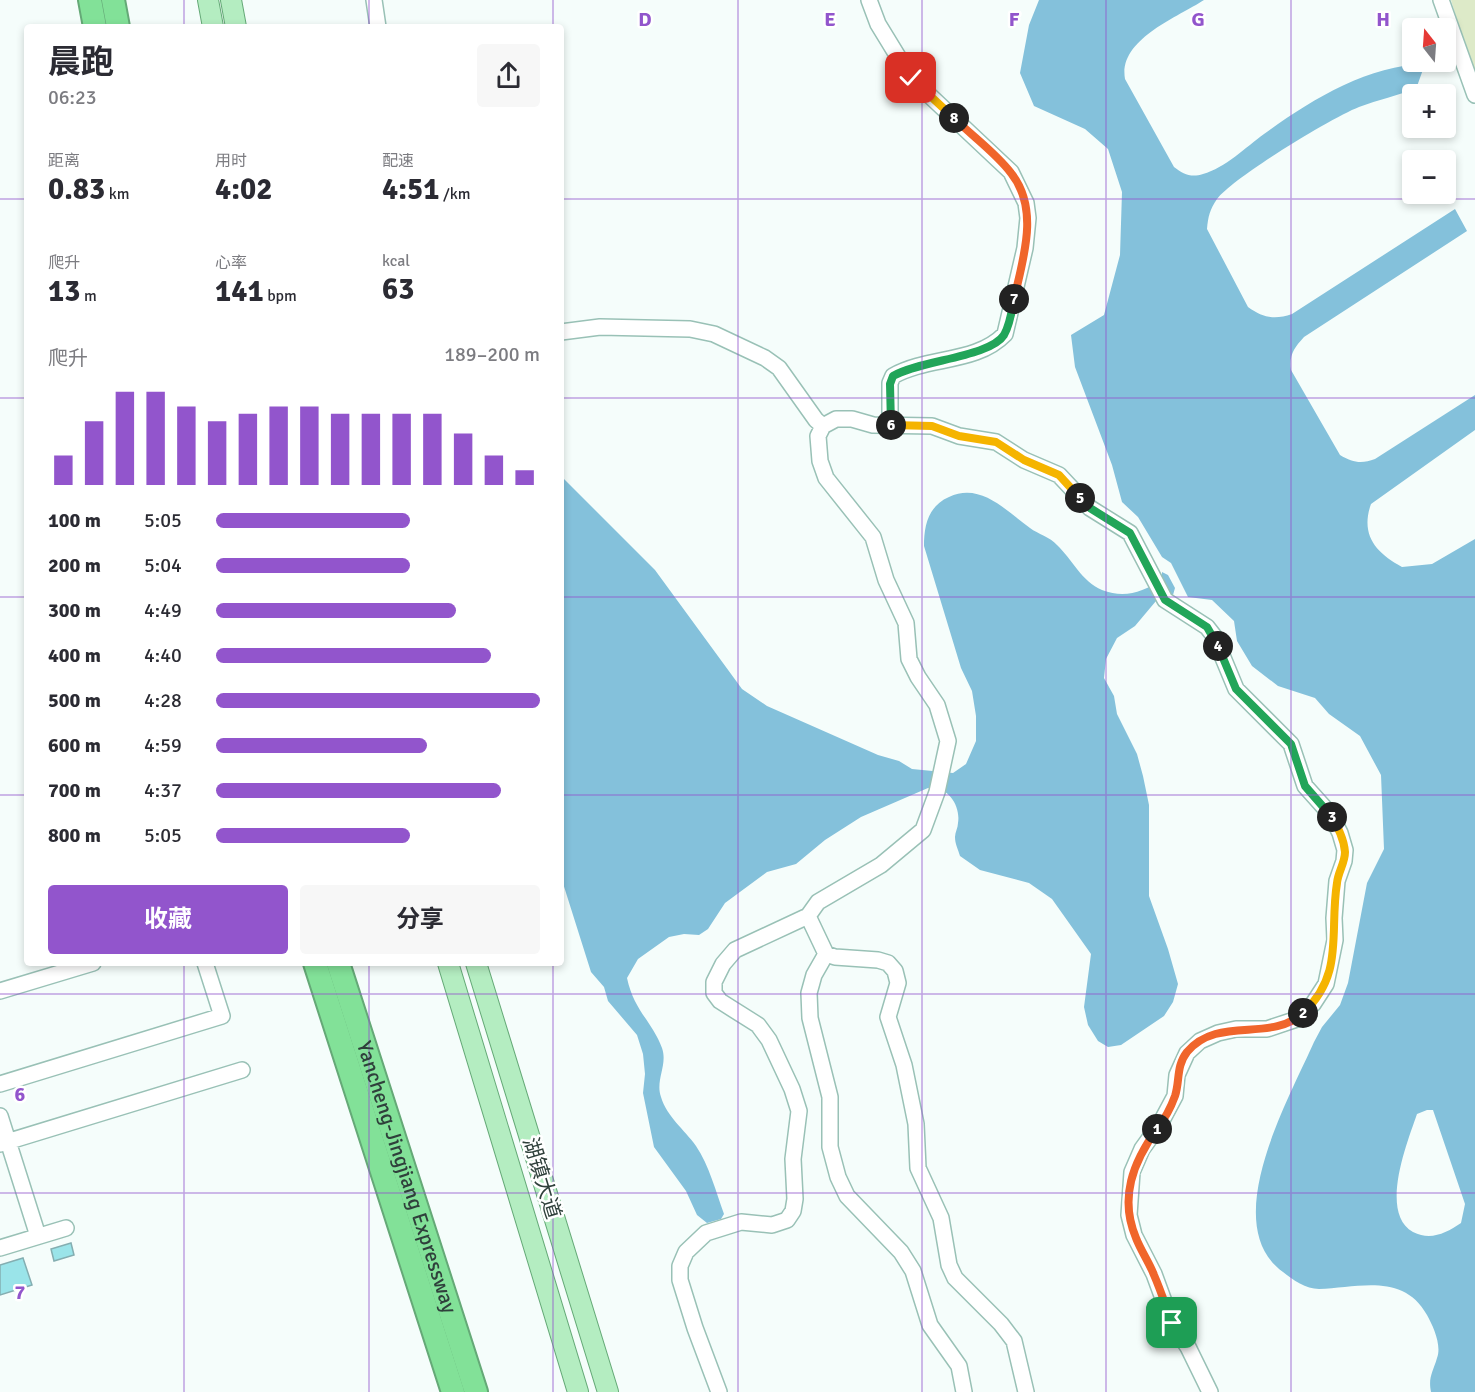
<!DOCTYPE html>
<html lang="zh">
<head>
<meta charset="utf-8">
<style>
	body { margin:0; font-family:Signika,"Noto Sans SC",sans-serif; background:#f7f7f7; color:#2b2b33; height:100vh; display:flex; flex-direction:column; font-size:22px; white-space:nowrap }
	* { box-sizing:border-box; margin:0 }
	p { font-size:20px; color:#7c7c81 }
	.icon { flex:none; width:33px; height:33px; fill:none; stroke:currentColor; stroke-width:2; stroke-linecap:round; stroke-linejoin:round }
	.map { position:relative; flex:1; overflow:hidden }
	.sheet { position:absolute; left:24px; top:24px; width:540px; height:942px; display:flex; flex-direction:column; background:#fff; border-radius:6px; box-shadow:0 3px 9px #0003 }
	.sheet>* { flex:none }
	.needle { width:39px; rotate:343deg }
	.fabs { position:absolute; left:1402px; top:18px; display:grid; gap:12px }
	.fabs a { display:grid; place-items:center; width:54px; height:54px; border-radius:6px; background:#fff; box-shadow:0 3px 9px #0003; font-size:30px }
	.pin { position:absolute; display:grid; place-items:center; width:51px; height:51px; color:#fff; margin:-26px; border-radius:12px; box-shadow:0 3px 9px #0006 }
	.km { position:absolute; width:30px; height:30px; margin:-15px; border-radius:50%; background:#222; color:#fff; font-size:16px; line-height:30px; text-align:center }
	.round { display:grid; place-items:center; flex:none; width:63px; height:63px; border-radius:6px; background:#f7f7f7 }
	.head { display:flex; align-items:center; justify-content:space-between; height:102px; padding:0 24px }
	h1 { font-size:33px; font-weight:700; line-height:45px }
	.metrics { display:grid; grid-template-columns:repeat(3,1fr); gap:9px; height:102px; padding:6px 24px }
	.metrics div { display:grid; align-content:center }
	.metrics b { font-size:30px; font-weight:700 }
	.metrics small { font-size:16px; font-weight:400 }
	.metrics p { font-size:16px }
	.chart { height:168px; padding:12px 24px }
	.chart p { display:flex; justify-content:space-between }
	.chart svg { width:100%; height:108px; margin-top:6px; stroke:#9255cc; stroke-width:6 }
	.primary-button { display:flex; gap:12px; margin-top:auto; padding:12px 24px }
	.primary-button a { flex:1; height:69px; border-radius:6px; background:#9255cc; color:#fff; font-size:24px; font-weight:700; line-height:69px; text-align:center }
	.primary-button a+a { background:#f7f7f7; color:#2b2b33 }
	ul { padding:0 24px; list-style:none; font-size:20px }
	li { display:grid; grid-template-columns:96px 72px 1fr; align-items:center; height:45px }
	li i { height:15px; border-radius:8px; background:#9255cc }
	.map>svg:first-child { display:block }
	.green { fill:#ddeac8 }
	.water { fill:#84c1db; fill-rule:evenodd }
	.building { fill:#9ae4e9; stroke:#84aeb1; stroke-width:1.5 }
	.lines { fill:none; stroke-linecap:round; stroke-linejoin:round }
	.minor-casing { stroke:#99c1b6; stroke-width:18 }
	.major-casing { stroke:#65a977; stroke-width:22 }
	.highway-casing { stroke:#65a977; stroke-width:26 }
	.minor { stroke:#fff; stroke-width:15 }
	.major { stroke:#b4edc1; stroke-width:20 }
	.highway { stroke:#82e198; stroke-width:22 }
	.split-1-casing { stroke:#fff; stroke-width:12 }
	.split-2-casing { stroke:#fff; stroke-width:12 }
	.split-3-casing { stroke:#fff; stroke-width:12 }
	.split-4-casing { stroke:#fff; stroke-width:12 }
	.split-5-casing { stroke:#fff; stroke-width:12 }
	.split-6-casing { stroke:#fff; stroke-width:12 }
	.split-7-casing { stroke:#fff; stroke-width:12 }
	.split-8-casing { stroke:#fff; stroke-width:12 }
	.split-9-casing { stroke:#fff; stroke-width:12 }
	.split-1 { stroke:#f0652b; stroke-width:8 }
	.split-2 { stroke:#f0652b; stroke-width:8 }
	.split-3 { stroke:#f5b400; stroke-width:8 }
	.split-4 { stroke:#22a559; stroke-width:8 }
	.split-5 { stroke:#22a559; stroke-width:8 }
	.split-6 { stroke:#f5b400; stroke-width:8 }
	.split-7 { stroke:#22a559; stroke-width:8 }
	.split-8 { stroke:#f0652b; stroke-width:8 }
	.split-9 { stroke:#f5b400; stroke-width:8 }
	.grid { fill:none; stroke:#9255cc; stroke-width:1.5; stroke-opacity:0.55 }
	.labels { text-anchor:middle; stroke-width:5; stroke-linejoin:round; paint-order:stroke }
	.street-label { font-size:21px; fill:#2f403b; stroke:#fff }
	.grid-label { font-size:20px; text-anchor:middle; font-weight:bold; fill:#9255cc; stroke:#fff; stroke-width:5; stroke-linejoin:round; paint-order:stroke }
</style>
</head>
<body>
<div class="map">
<svg width="1475" height="1392" viewBox="0 0 1475 1392">
	<rect width="100%" height="100%" fill="#f5fdfb"/>
	<path class="green" d="M1451 0H1475V80Z"/>
	<path class="water" d="M1039 0H1204C1176 18 1118 40 1125 79L1174 167C1183 174 1191 178 1203 174 1225 168 1246 147 1264 134 1309 101 1368 65 1425 64L1416 89C1398 95 1378 100 1359 107 1331 118 1234 177 1217 199 1210 209 1208 217 1207 229L1248 307C1263 318 1275 320 1292 314L1455 209 1467 231 1304 337C1294 348 1289 355 1291 370L1340 455C1353 463 1362 464 1375 459L1475 395V430L1371 504C1360 535 1376 553 1402 567L1432 564 1475 539V1392H1431C1428 1377 1433 1372 1437 1358 1442 1345 1433 1326 1427 1315 1403 1272 1357 1288 1319 1289 1306 1289 1293 1280 1283 1272 1217 1224 1289 1099 1314 1042L1322 1027 1340 1005 1348 983 1367 883 1384 849 1381 775 1360 736 1329 714 1315 698 1278 686 1252 666 1237 641 1234 621 1212 600 1188 597 1171 563 1162 557 1138 517 1122 502 1112 465 1075 367 1071 335 1104 315 1120 255 1122 192 1108 149 1085 129 1034 106 1020 73 1029 25ZM1427 1110H1433L1465 1204 1461 1223C1446 1233 1431 1241 1413 1232 1379 1213 1407 1143 1417 1114Z
		M561 476 655 570 742 689 767 706 878 755 899 761 912 769 953 773 966 764 976 741V716L972 691 961 668 924 546C924 526 928 506 949 497 981 482 1006 511 1030 528 1038 534 1050 537 1057 545 1072 559 1082 582 1102 590 1125 599 1142 592 1162 580V572L1168 575 1175 588 1173 595 1168 592 1156 601 1135 626 1117 638 1106 659 1104 678 1114 696 1117 714 1137 754 1143 776 1149 805V896L1168 949 1178 984 1173 1002 1164 1016 1121 1045 1108 1047 1098 1041 1088 1025 1084 1007 1091 954 1052 899 1029 883 980 870 960 856C958 849 955 844 955 837 955 832 958 828 958 823 961 805 947 785 928 788L861 817 825 840 796 864 767 872 725 903 708 929 699 935 684 934 669 937 638 959 627 978C634 1011 652 1021 662 1048 668 1065 655 1080 661 1097 667 1117 684 1129 696 1146 709 1165 716 1192 724 1214L721 1219 707 1223 697 1215 686 1191 654 1147 643 1093 645 1074 643 1054 637 1035 608 1001 604 987 591 972 561 877Z"/>
	<path class="building" d="M71 1243 74 1255 54 1261 51 1249Z
		M23 1258 32 1285 0 1295V1265Z"/>
	<g class="lines">
		<g class="minor-casing">
			<path id="minor" d="M374 0 378 27
				M869 0 878 24 911 78 1011 172 1026 203 1028 218 1025 248 1005 334C976 364 928 356 893 376L890 383V425
				M1441 0 1475 95
				M561 332 600 327 690 329 714 334 765 358 779 368 816 420 823 426
				M808 916 826 954 814 975 809 993 810 1018 830 1097V1147L838 1177 847 1196 901 1252 913 1271 930 1325 959 1366 964 1392
				M826 954 835 957 878 960 888 963 895 971 898 983 888 1017 904 1065 916 1124 918 1168 941 1218 949 1265 955 1278 1001 1324 1014 1341 1026 1392
				M0 991 93 963
				M0 1084 222 1016 205 963
				M0 1116 38 1236
				M0 1144 242 1070
				M0 1248 66 1228
				M719 1392 695 1328 680 1280V1266L686 1252 706 1233 741 1222 772 1225 787 1220 793 1211 795 1199 793 1159 799 1111 792 1089 769 1040 758 1025 720 1001 714 993V982L723 964 735 950 808 916 818 902 881 865 923 830 937 792 948 741 937 705 918 677 909 659 906 623 886 580 873 537 826 478 820 461 818 436 823 426 836 419H852L873 425 932 426 959 436 996 442 1024 460 1059 475 1090 508 1130 533 1165 600 1207 627 1214 636 1236 689 1291 744 1305 786 1331 815 1340 833 1345 850 1344 861 1337 881 1334 918 1335 940 1326 984 1313 1004 1297 1019 1267 1029H1236L1218 1033 1200 1041 1187 1053 1177 1075 1175 1096 1160 1124 1142 1149 1132 1172 1129 1215 1134 1235 1154 1274 1172 1323 1188 1347 1210 1392"/>
		</g>
		<g class="major-casing">
			<path id="major" d="M208 0 213 27
				M231 0 236 27
				M448 963 578 1392
				M476 963 608 1392"/>
		</g>
		<g class="highway-casing">
			<g id="highway">
				<path d="M90 0 95 27"/>
				<path d="M113 0 118 27"/>
				<path d="M315 963 453 1392"/>
				<path id="s1" d="M338 963 476 1392"/>
			</g>
		</g>
		<use href="#minor" class="minor"/>
		<use href="#major" class="major"/>
		<use href="#highway" class="highway"/>
	</g>
	<g class="lines">
		<g class="split-1-casing">
			<path id="split-1" d="M1157 1129C1133 1162 1119 1198 1136 1238 1141 1251 1149 1262 1154 1275 1161 1291 1166 1307 1172 1323"/>
		</g>
		<g class="split-2-casing">
			<path id="split-2" d="M1157 1129C1164 1120 1171 1107 1175 1096 1180 1081 1176 1066 1187 1052 1218 1015 1271 1043 1303 1013"/>
		</g>
		<g class="split-3-casing">
			<path id="split-3" d="M1303 1013C1345 974 1329 932 1337 883 1338 872 1345 863 1345 852 1344 839 1338 828 1332 817"/>
		</g>
		<g class="split-4-casing">
			<path id="split-4" d="M1218 646 1236 689 1291 744 1305 786 1332 817"/>
		</g>
		<g class="split-5-casing">
			<path id="split-5" d="M1080 498 1090 508 1130 533 1165 600 1207 627 1218 646"/>
		</g>
		<g class="split-6-casing">
			<path id="split-6" d="M891 425 932 426 959 436 996 442 1024 460 1059 475 1080 498"/>
		</g>
		<g class="split-7-casing">
			<path id="split-7" d="M891 425 890 384 893 376C921 360 990 357 1004 335 1010 325 1012 310 1014 299"/>
		</g>
		<g class="split-8-casing">
			<path id="split-8" d="M954 118C972 136 996 153 1011 173 1040 209 1023 259 1014 299"/>
		</g>
		<g class="split-9-casing">
			<path id="split-9" d="M911 78 954 118"/>
		</g>
		<use href="#split-1" class="split-1"/>
		<use href="#split-2" class="split-2"/>
		<use href="#split-3" class="split-3"/>
		<use href="#split-4" class="split-4"/>
		<use href="#split-5" class="split-5"/>
		<use href="#split-6" class="split-6"/>
		<use href="#split-7" class="split-7"/>
		<use href="#split-8" class="split-8"/>
		<use href="#split-9" class="split-9"/>
	</g>
	<path class="grid" d="M184 0V27M369 0V27M553 0V27M738 0V1392M922 0V1392M1106 0V1392M1291 0V1392M0 199H27M561 199H1475M0 398H27M561 398H1475M0 597H27M561 597H1475M0 795H27M561 795H1475M184 963V1392M369 963V1392M553 963V1392M0 994H1475M0 1193H1475"/>
	<g class="labels">
		<g class="street-label">
			<text dy="7" stroke="none"><textPath href="#s1" startOffset="225">Yancheng-Jingjiang Expressway</textPath></text>
			<text transform="translate(542 1178) rotate(73)" y="7">湖镇大道</text>
		</g>
	</g>
	<g class="grid-label">
		<text x="645" y="26">D</text>
		<text x="830" y="26">E</text>
		<text x="1014" y="26">F</text>
		<text x="1198" y="26">G</text>
		<text x="1383" y="26">H</text>
		<text x="20" y="1101">6</text>
		<text x="20" y="1299">7</text>
	</g>
</svg>
<div class="fabs">
<a><svg class="needle" viewBox="-14 -14 28 28"><path d="M0-13l5 13h-10z" fill="#e53935"/><path d="M0 13l5-13h-10z" fill="#7c7c81"/></svg></a>
<a>+</a>
<a>−</a>
</div>
<div class="pin" style="left:1172px;top:1323px;background:#1e9e55"><svg class="icon" aria-label="arrive" viewBox="0 0 24 24"><path d="M6 21V4h12l-3 4 3 4H6"/></svg></div>
<div class="pin" style="left:911px;top:78px;background:#d93025"><svg class="icon" aria-label="check" viewBox="0 0 24 24"><path d="M5 12l5 5 9-10"/></svg></div>
<b class="km" style="left:1157px;top:1129px">1</b>
<b class="km" style="left:1303px;top:1013px">2</b>
<b class="km" style="left:1332px;top:817px">3</b>
<b class="km" style="left:1218px;top:646px">4</b>
<b class="km" style="left:1080px;top:498px">5</b>
<b class="km" style="left:891px;top:425px">6</b>
<b class="km" style="left:1014px;top:299px">7</b>
<b class="km" style="left:954px;top:118px">8</b>
<section class="sheet">
<div class="head"><div><h1>晨跑</h1><p>06:23</p></div><a class="round"><svg class="icon" aria-label="share" viewBox="0 0 24 24"><path d="M12 15V3M7 8l5-5 5 5M5 13v7h14v-7"/></svg></a></div>
<div class="metrics">
<div><p>距离</p><b>0.83<small> km</small></b></div>
<div><p>用时</p><b>4:02</b></div>
<div><p>配速</p><b>4:51<small> /km</small></b></div>
</div>
<div class="metrics">
<div><p>爬升</p><b>13<small> m</small></b></div>
<div><p>心率</p><b>141<small> bpm</small></b></div>
<div><p>kcal</p><b>63</b></div>
</div>
<div class="chart"><p><span>爬升</span>189–200 m</p>
<svg viewBox="0 0 160 44" preserveAspectRatio="none"><path d="M5 44V32M15 44V18M25 44V6M35 44V6M45 44V12M55 44V18M65 44V15M75 44V12M85 44V12M95 44V15M105 44V15M115 44V15M125 44V15M135 44V23M145 44V32M155 44V38"/></svg>
</div>
<ul>
<li><b>100 m</b>5:05<i style="width:60%"></i></li>
<li><b>200 m</b>5:04<i style="width:60%"></i></li>
<li><b>300 m</b>4:49<i style="width:74%"></i></li>
<li><b>400 m</b>4:40<i style="width:85%"></i></li>
<li><b>500 m</b>4:28<i style="width:100%"></i></li>
<li><b>600 m</b>4:59<i style="width:65%"></i></li>
<li><b>700 m</b>4:37<i style="width:88%"></i></li>
<li><b>800 m</b>5:05<i style="width:60%"></i></li>
</ul>
<div class="primary-button"><a>收藏</a><a>分享</a></div>
</section>
</div>
</body>
</html>
